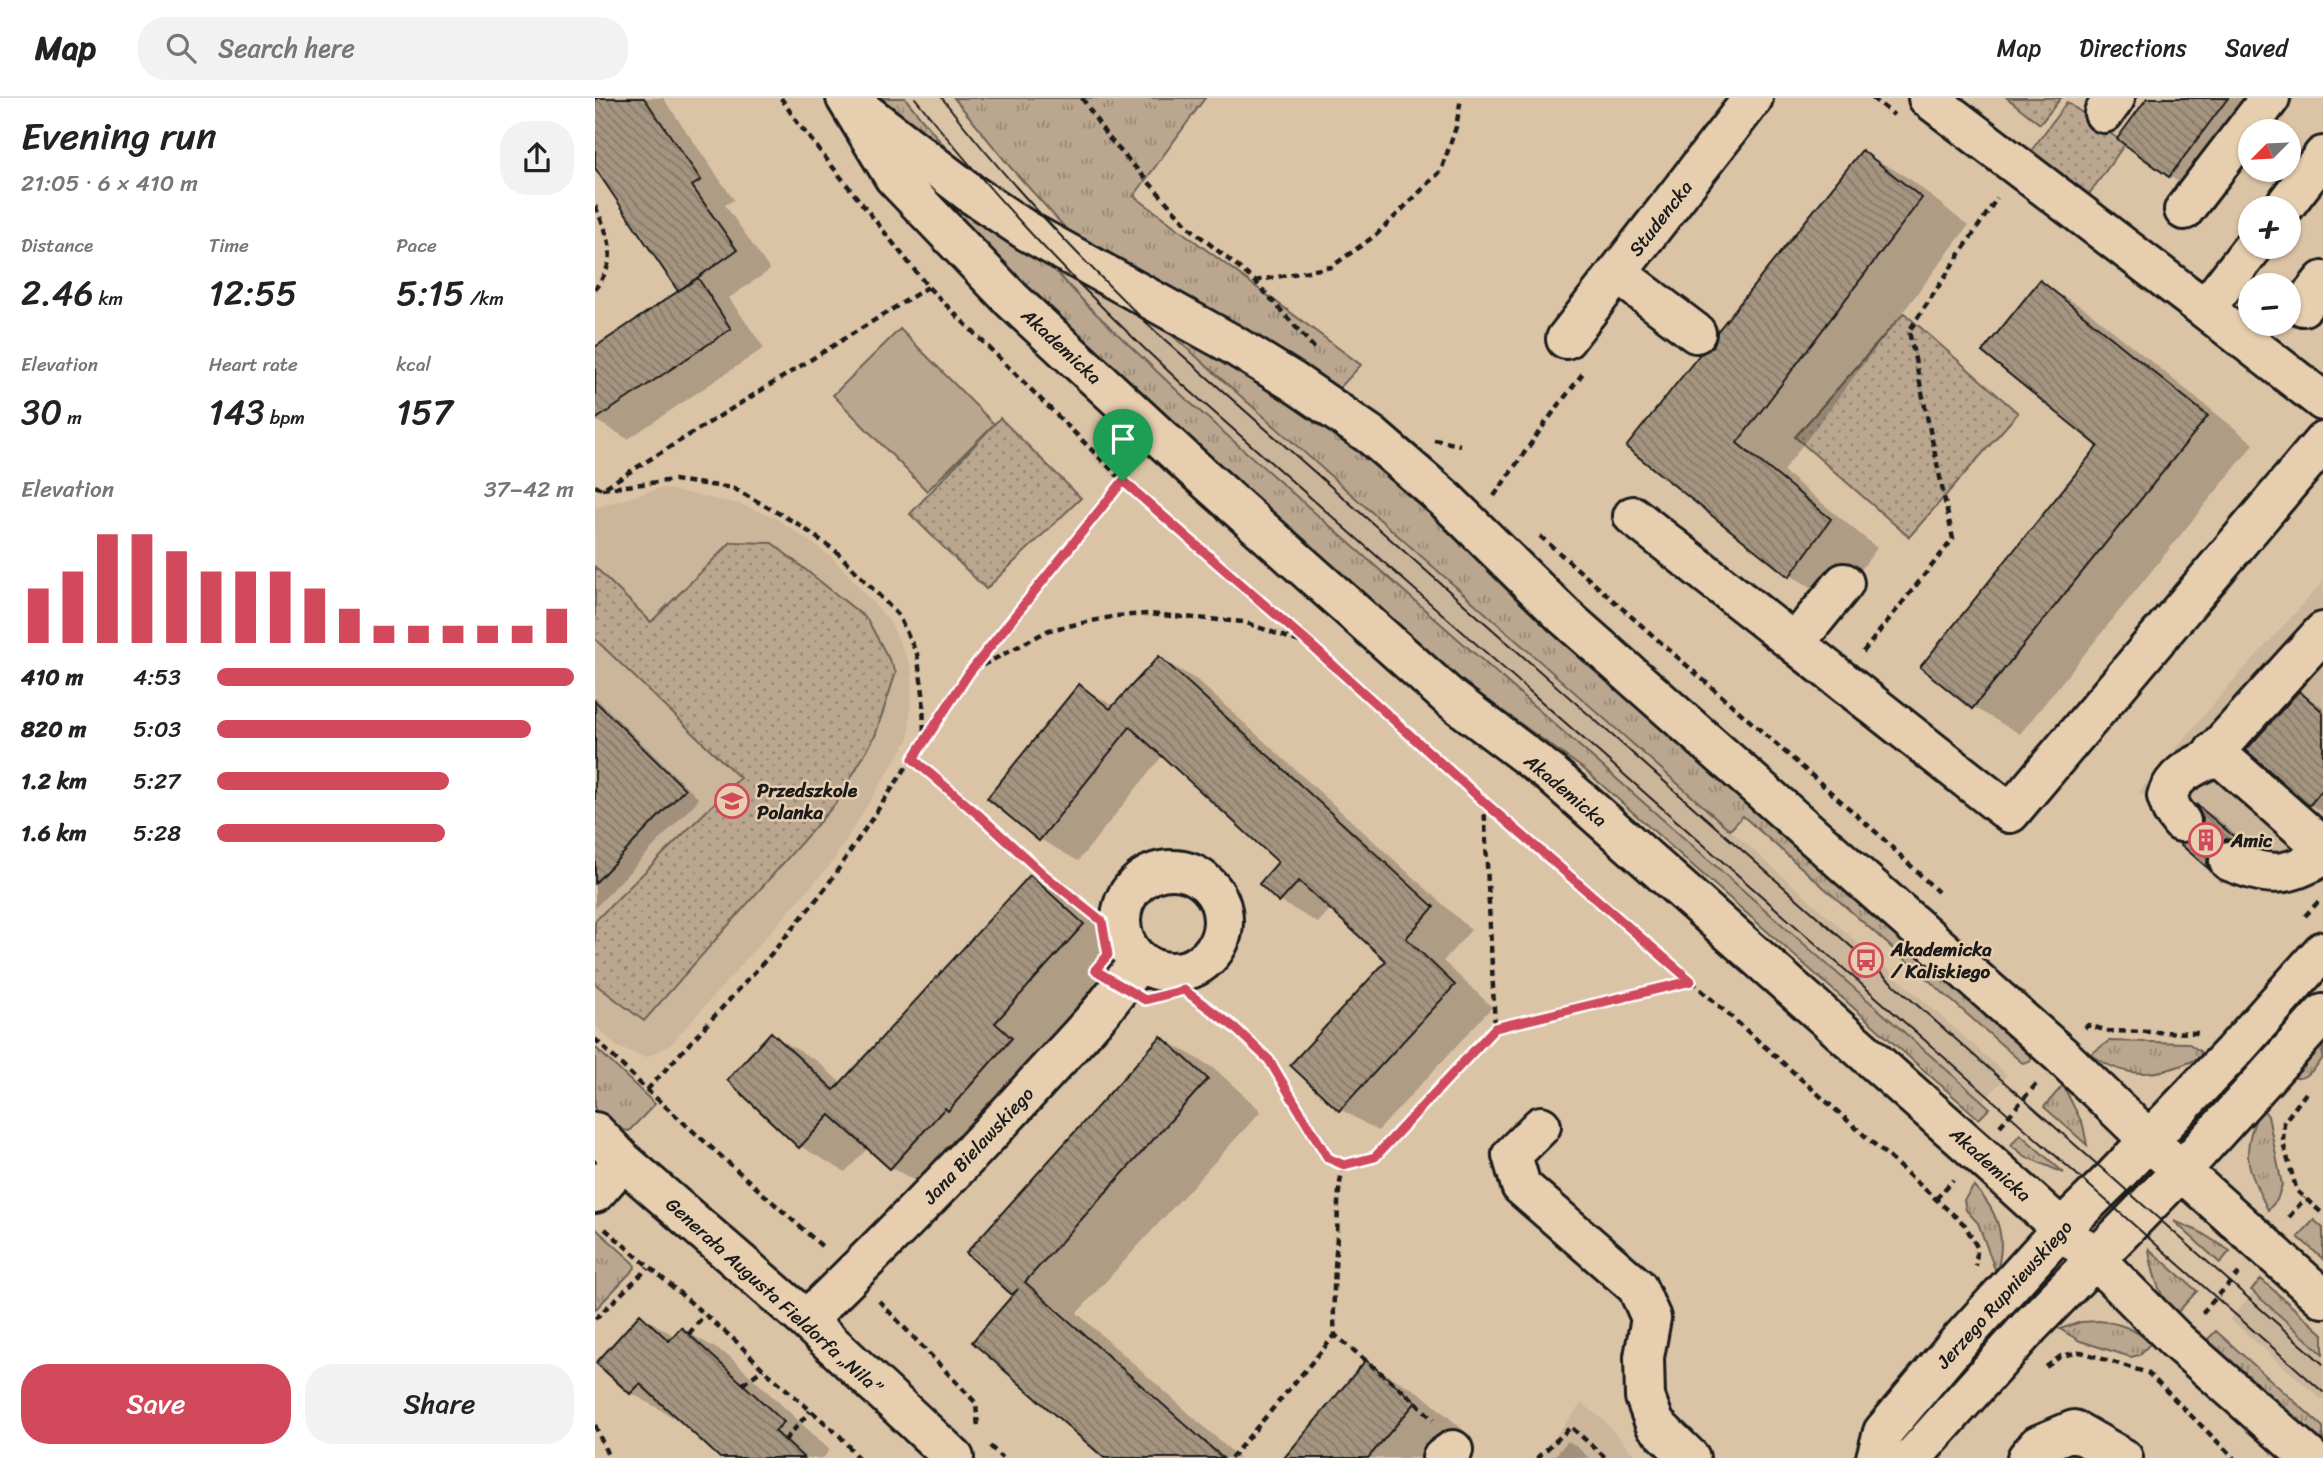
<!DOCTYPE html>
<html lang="en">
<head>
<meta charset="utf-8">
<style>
	body { margin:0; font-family:Sriracha,sans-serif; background:#f2f2f2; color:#222; height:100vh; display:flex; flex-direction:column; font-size:26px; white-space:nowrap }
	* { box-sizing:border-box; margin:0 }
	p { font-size:23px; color:#767676 }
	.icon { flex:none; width:38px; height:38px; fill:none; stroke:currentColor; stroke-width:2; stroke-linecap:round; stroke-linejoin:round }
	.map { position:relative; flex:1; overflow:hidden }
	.details { display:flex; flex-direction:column; background:#fff; width:595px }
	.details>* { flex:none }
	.needle { width:46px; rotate:246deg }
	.fabs { position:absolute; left:1643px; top:21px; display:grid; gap:14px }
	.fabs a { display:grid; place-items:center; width:63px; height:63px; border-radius:50%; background:#fff; box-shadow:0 2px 5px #0004; font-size:35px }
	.pin { position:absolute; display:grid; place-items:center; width:60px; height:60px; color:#fff; margin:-72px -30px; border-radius:50% 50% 50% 0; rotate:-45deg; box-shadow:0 0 7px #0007 }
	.pin .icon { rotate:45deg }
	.round { display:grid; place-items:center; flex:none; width:74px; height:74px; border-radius:28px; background:#f2f2f2 }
	.summary { display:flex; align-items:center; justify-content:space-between; height:119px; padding:0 21px }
	h1 { font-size:38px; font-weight:600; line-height:52px }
	.figures { display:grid; grid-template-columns:repeat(3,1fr); gap:10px; height:119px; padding:7px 21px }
	.figures div { display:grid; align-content:center }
	.figures b { font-size:35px; font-weight:600 }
	.figures small { font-size:19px; font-weight:400 }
	.figures p { font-size:19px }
	.chart { height:196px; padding:14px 21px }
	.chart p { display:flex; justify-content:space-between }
	.chart svg { width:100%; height:126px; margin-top:7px; stroke:#d1495b; stroke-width:6 }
	.button { display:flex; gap:14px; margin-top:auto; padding:14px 21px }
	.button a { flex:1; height:80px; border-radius:28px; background:#d1495b; color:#fff; font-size:28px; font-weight:600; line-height:80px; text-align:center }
	.button a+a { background:#f2f2f2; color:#222 }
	ul { padding:0 21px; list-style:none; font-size:23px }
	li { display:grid; grid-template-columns:112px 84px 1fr; align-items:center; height:52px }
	li i { height:18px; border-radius:9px; background:#d1495b }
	header { display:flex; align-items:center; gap:42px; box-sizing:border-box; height:98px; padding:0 35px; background:#fff; border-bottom:2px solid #e0e0e0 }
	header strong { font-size:33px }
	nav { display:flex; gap:38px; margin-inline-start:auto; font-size:24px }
	.search { width:490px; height:63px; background:#f2f2f2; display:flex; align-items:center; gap:18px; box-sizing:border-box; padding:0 24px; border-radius:28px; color:#767676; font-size:26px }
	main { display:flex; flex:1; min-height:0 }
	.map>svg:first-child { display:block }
	.built { fill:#cbb59b }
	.grass { fill:url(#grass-tufts); stroke:#6c6256; stroke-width:2 }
	.park { fill:url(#park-dots); stroke:#6c6256; stroke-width:2 }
	.pitch { fill:#bba78f; stroke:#6c6256; stroke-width:2 }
	.shadow { fill:#0003 }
	.building { fill:url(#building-back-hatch); stroke:#1c1c1c; stroke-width:2 }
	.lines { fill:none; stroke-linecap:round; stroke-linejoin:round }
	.minor-casing { stroke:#1c1c1c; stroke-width:44 }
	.path { stroke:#1c1c1c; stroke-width:4.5; stroke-dasharray:7 5; stroke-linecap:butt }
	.minor { stroke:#e7ceaf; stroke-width:38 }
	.tram { stroke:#1c1c1c; stroke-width:2 }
	.route-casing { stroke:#fff; stroke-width:14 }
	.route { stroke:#d1495b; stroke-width:9 }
	.labels { text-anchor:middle; stroke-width:5; stroke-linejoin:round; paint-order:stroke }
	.street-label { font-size:19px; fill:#1c1c1c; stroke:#e7ceaf }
	.poi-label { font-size:19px; font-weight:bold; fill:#1c1c1c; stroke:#e7ceaf; text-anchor:start }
</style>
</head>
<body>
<header>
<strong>Map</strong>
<div class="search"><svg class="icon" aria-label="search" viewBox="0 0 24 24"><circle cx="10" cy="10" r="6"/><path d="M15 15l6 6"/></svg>Search here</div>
<nav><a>Map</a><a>Directions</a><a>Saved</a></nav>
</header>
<main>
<section class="details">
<div class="summary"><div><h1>Evening run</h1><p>21:05 · 6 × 410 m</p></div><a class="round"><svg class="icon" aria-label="share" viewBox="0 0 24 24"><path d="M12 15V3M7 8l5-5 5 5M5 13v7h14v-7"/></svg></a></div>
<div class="figures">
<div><p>Distance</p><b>2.46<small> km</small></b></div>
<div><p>Time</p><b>12:55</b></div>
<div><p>Pace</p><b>5:15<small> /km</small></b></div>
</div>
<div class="figures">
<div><p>Elevation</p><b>30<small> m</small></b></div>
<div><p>Heart rate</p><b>143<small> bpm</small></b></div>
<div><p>kcal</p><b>157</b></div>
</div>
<div class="chart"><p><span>Elevation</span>37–42 m</p>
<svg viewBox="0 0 160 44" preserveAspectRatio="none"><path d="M5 44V25M15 44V19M25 44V6M35 44V6M45 44V12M55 44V19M65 44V19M75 44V19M85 44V25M95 44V32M105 44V38M115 44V38M125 44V38M135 44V38M145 44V38M155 44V32"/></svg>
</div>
<ul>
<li><b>410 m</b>4:53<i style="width:100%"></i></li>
<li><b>820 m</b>5:03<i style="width:88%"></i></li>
<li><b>1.2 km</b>5:27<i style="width:65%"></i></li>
<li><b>1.6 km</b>5:28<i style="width:64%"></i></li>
</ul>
<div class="button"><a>Save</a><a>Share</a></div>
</section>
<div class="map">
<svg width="1728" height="1360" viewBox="0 0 1728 1360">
	<defs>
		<pattern id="grass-tufts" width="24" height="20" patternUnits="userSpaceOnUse" patternTransform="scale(1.75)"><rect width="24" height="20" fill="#bba78f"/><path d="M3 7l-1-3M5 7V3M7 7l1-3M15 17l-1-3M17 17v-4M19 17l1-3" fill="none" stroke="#978774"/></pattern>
		<pattern id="park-dots" width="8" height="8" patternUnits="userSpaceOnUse" patternTransform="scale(1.75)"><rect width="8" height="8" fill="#bba78f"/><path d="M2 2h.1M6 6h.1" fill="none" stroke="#978774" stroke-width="1.8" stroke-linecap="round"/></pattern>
		<pattern id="building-back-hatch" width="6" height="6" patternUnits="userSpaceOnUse" patternTransform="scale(1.75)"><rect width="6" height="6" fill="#a59580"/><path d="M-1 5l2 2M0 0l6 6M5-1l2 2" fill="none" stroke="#867968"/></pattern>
	</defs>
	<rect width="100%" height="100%" fill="#dbc3a6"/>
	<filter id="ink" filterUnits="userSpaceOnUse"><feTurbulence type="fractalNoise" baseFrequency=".0143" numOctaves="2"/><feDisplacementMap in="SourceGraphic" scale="14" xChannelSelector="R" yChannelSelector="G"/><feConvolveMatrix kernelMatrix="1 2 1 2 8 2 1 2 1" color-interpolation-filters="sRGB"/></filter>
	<g filter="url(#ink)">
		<path class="built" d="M443 154 552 215 1412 977 1388 1004 592 302 492 207Z
			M66 390 144 406 179 419 238 460 295 524 317 571 314 640 236 766 75 947 51 959 22 949 0 927V410Z
			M1728 484V758L1622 778 1575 737 1566 713 1544 694 1638 583Z
			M1658 1195 1728 1256V1303L1635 1221Z
			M987 1305 1007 1321 1042 1360H939L947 1355Z"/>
		<path class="grass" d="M287 0H310L367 70 323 35Z
			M359 0H610L539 98 766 267 740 295 483 144 416 70Z
			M310 67 443 154 492 207 592 302 1395 1010 1384 1021 990 672 859 578 567 319 429 189Z
			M552 215 724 319 797 378 924 504 1434 955 1437 959 1435 963 1428 965 1425 963 1148 718 1135 732Z
			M1514 943 1593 945 1610 957C1571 977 1533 985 1496 956Z
			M1728 945V960C1719 971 1708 987 1693 977Z
			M0 949 60 1006 34 1033 22 1031 0 1012Z
			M1468 987 1488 1027 1492 1047 1449 1009Z
			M1666 1009 1673 1018 1687 1087 1682 1102 1673 1112C1651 1068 1645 1055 1666 1009Z
			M1425 1036 1469 1075 1431 1059 1416 1047Z
			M1379 1088C1402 1112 1413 1141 1401 1174L1383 1125 1371 1112 1369 1102Z
			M1719 1122 1728 1130V1161L1703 1139Z
			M1579 1123 1603 1133 1635 1153 1625 1165Z
			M0 1130 39 1165 40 1170 0 1212Z
			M1554 1151 1602 1193 1581 1216C1564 1200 1557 1173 1554 1151Z
			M1666 1181 1728 1236V1256L1656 1192Z
			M1504 1223C1525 1225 1540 1231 1556 1245L1544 1257 1536 1259 1485 1243 1465 1231 1486 1224Z
			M1621 1233 1728 1329V1346L1611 1243Z"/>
		<path class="park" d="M1412 0H1466L1445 26Z
			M1472 4 1530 46 1494 96 1436 53Z
			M1309 215 1423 315 1314 439 1200 339Z
			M405 320 486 400 391 491 315 416Z
			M136 444 177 445 272 521 301 574 280 638 242 704 49 923 0 886V823L145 680 0 541V469L56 524Z"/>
		<path class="pitch" d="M305 231 399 326 332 393 238 297Z"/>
		<path class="shadow" d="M0 0H68L139 102 130 107 175 172 134 200 169 250 33 341 0 322V251L87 193 0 65Z
			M1554 0H1700L1675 33H1656V59L1621 105 1574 78Z
			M1268 54 1315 81 1373 128 1188 373 1282 450 1242 504 1195 477 1034 349 1119 250Z
			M1445 185 1492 212 1659 346 1425 636 1378 609 1505 348Z
			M564 560 602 582 876 832 848 863 897 909 783 1033 745 1011 794 863 736 810 723 825 685 803 686 764 568 657 483 763 445 741 485 588 520 609Z
			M1704 595 1728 609V714L1715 706Z
			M0 599 104 701 0 810Z
			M1605 710 1619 718 1657 751 1630 779 1616 771 1588 746 1599 743 1607 734 1609 720Z
			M436 779 481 805 533 853 444 952 461 967 341 1095 296 1069 274 1049 250 1074 205 1048 177 937 222 963 247 986Z
			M567 940 620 971 666 1013 482 1215 644 1360H511L420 1197 373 1154Z
			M46 1218 80 1238 87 1231 134 1258 235 1352 228 1360H127L85 1321 83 1322 36 1295 3 1264Z
			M771 1265 825 1295 873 1336 853 1360H692Z
			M973 1343 981 1348 994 1360H958Z"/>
		<path class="building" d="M0 0H49L106 82 97 88 142 152 83 193 0 70Z
			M1552 0H1633L1574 79 1522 41Z
			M1267 52 1327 100 1142 345 1236 421 1194 479 1031 349 1105 256 1118 249 1122 234Z
			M103 180 136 231 0 322V249Z
			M1445 182 1613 318 1377 611 1325 569 1503 348 1387 254Z
			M564 558 839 809 811 840 860 887 744 1013 695 967 791 863 704 783 684 805 664 786 683 764 535 629 444 743 392 700 484 586 515 611Z
			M1704 593 1728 614V691L1714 708 1651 652Z
			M0 603 90 691 0 785Z
			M1601 706 1644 743 1631 741 1620 747 1613 756 1612 766 1615 772 1584 745 1599 742 1606 733 1608 721Z
			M435 777 489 826 400 925 417 940 353 1013 350 1010 295 1071 235 1017 204 1050 132 982 176 934 239 992Z
			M566 938 613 981 430 1184 628 1360H509L377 1244 423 1191 417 1197 371 1155Z
			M45 1216 74 1243 86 1229 189 1324 180 1333 209 1360H125L45 1286 35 1296 1 1265Z
			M771 1262 821 1304 773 1360H689Z"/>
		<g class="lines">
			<g class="minor-casing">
				<path id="minor" d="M251 0 299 79 417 202 597 369 854 599 956 676 1382 1054 1501 1162 1582 1243 1715 1360
					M1333 0 1610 211
					M268 13 375 95 432 133 635 245 697 283 777 338 851 402 968 517 1466 957 1586 1073 1728 1200
					M1509 15 1520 0
					M1688 110 1728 58
					M1589 112 1675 0
					M1658 149 1610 211 1728 303
					M1022 175 1101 235
					M1708 208 1728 183
					M971 241 1158 0
					M1038 418 1415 715 1728 344
					M1200 545 1249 485
					M1619 653 1728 749
					M1586 724 1577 712 1572 698C1579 678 1593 671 1612 662L1728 534
					M1634 763C1675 779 1689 780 1728 758
					M526 823a51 51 0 1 1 102 0a51 51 0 1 1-102 0Z
					M946 1028 917 1057 926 1088 1042 1189 1056 1220 1049 1259 1050 1299 1060 1326 1095 1360
					M0 1034 28 1063 211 1222 359 1360
					M0 1095 28 1063
					M211 1222C290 1145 367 1067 441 985 477 945 515 909 543 862
					M847 1360 858 1352
					M1281 1360 1288 1334 1362 1246 1467 1130 1518 1080 1638 954 1728 853
					M1317 1360 1434 1229 1586 1073 1728 916
					M1432 1360 1443 1347 1479 1332 1528 1360"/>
			</g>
			<path class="path" d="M186 0 202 24 333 189 528 383 718 549 889 704 1096 883 1370 1127 1382 1149 1381 1168
				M487 0 512 38 595 130 660 183 721 252
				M1277 0 1299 17
				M0 108C15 141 24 160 0 191
				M660 183 736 169 781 137 846 73 861 29 866 0
				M839 342 865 347
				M0 388 7 391 333 189
				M7 391 79 382 138 390 203 426 242 454 303 517 322 556 328 595 329 642
				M899 398 951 324 988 275
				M945 438 1282 735 1343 794
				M1268 554 1358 441 1314 233 1402 100
				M377 573 454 532 521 518 553 516 649 524 713 547
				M318 661 386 719 448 776 507 823 510 843
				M889 704 900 930
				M1710 818 1723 804
				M564 898 589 892 639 929 674 962 733 1060 749 1067 780 1059 900 930 1096 883
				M1490 930 1493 927 1513 933 1605 935
				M0 941 52 992 230 1151
				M52 992 178 854 230 791 374 575 528 383
				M1711 995 1689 1024 1688 1045 1702 1093 1728 1116
				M1405 1028 1443 984
				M749 1067C742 1090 743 1114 742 1138 740 1171 737 1204 740 1237L821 1304 838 1322
				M1341 1101 1358 1082
				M1694 1119 1710 1100
				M10 1131 143 1245 168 1271 245 1338 263 1360
				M284 1203 381 1305 383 1331
				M1607 1215 1644 1175
				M0 1221 53 1170
				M94 1236 109 1217
				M1451 1269 1466 1258 1486 1254 1553 1275 1639 1360
				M148 1286 168 1271
				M0 1327 14 1360
				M190 1342 215 1313
				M395 1348 407 1360
				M636 1360 740 1237
				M942 1360 976 1329 1011 1360"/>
			<use href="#minor" class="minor"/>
			<path class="tram" d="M320 0C401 103 491 197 587 286L1728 1294
				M347 0C412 84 484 159 560 233L1728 1266"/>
		</g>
	</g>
	<g class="lines" filter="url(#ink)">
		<g class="route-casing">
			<path id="route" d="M528 383 718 549 889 704 1096 883 900 930 780 1059 749 1067 733 1060 674 962 639 929 589 892 550 902 500 872 513 857 507 823 448 776 386 719 318 661 374 575Z"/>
		</g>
		<use href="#route" class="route"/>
	</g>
	<defs>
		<g id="school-ring" transform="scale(1.75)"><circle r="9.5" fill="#e7ceaf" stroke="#d1495b" stroke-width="1.5"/><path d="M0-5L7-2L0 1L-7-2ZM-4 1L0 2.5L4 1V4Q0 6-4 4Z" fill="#d1495b"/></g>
		<g id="building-ring" transform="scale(1.75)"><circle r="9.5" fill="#e7ceaf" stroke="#d1495b" stroke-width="1.5"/><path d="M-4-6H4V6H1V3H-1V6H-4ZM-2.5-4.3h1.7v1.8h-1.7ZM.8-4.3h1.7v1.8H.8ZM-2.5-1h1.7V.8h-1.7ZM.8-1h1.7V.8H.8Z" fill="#d1495b"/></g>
		<g id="bus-ring" transform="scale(1.75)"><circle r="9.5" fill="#e7ceaf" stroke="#d1495b" stroke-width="1.5"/><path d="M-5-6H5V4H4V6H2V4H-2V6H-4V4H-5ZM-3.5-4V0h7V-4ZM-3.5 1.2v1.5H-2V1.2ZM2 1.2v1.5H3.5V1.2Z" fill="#d1495b"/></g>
	</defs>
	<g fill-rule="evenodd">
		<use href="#school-ring" x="137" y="703"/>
		<use href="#building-ring" x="1611" y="742"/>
		<use href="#bus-ring" x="1271" y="862"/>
	</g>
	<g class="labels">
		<g class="street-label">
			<text transform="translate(1065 120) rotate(-52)" y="7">Studencka</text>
			<text transform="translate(467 248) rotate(43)" y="7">Akademicka</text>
			<text transform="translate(971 692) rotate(40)" y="7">Akademicka</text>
			<text transform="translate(383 1047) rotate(-47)" y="7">Jana Bielawskiego</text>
			<text transform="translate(1396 1066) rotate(42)" y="7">Akademicka</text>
			<text transform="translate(1409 1196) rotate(-48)" y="7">Jerzego Rupniewskiego</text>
			<text transform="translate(179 1197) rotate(42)" y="7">Generała Augusta Fieldorfa „Nila”</text>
		</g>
		<g class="poi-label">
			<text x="162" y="699">Przedszkole<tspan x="162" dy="22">Polanka</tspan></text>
			<text x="1636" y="749">Amic</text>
			<text x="1296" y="858">Akademicka<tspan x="1296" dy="22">/ Kaliskiego</tspan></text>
		</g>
	</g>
</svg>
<div class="fabs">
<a><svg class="needle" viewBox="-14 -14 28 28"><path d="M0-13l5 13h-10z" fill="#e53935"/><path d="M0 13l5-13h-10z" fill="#767676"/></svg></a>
<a>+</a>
<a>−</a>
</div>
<div class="pin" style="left:528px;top:383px;background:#1e9e55"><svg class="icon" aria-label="arrive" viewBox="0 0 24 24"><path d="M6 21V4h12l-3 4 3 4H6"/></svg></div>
</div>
</main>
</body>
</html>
